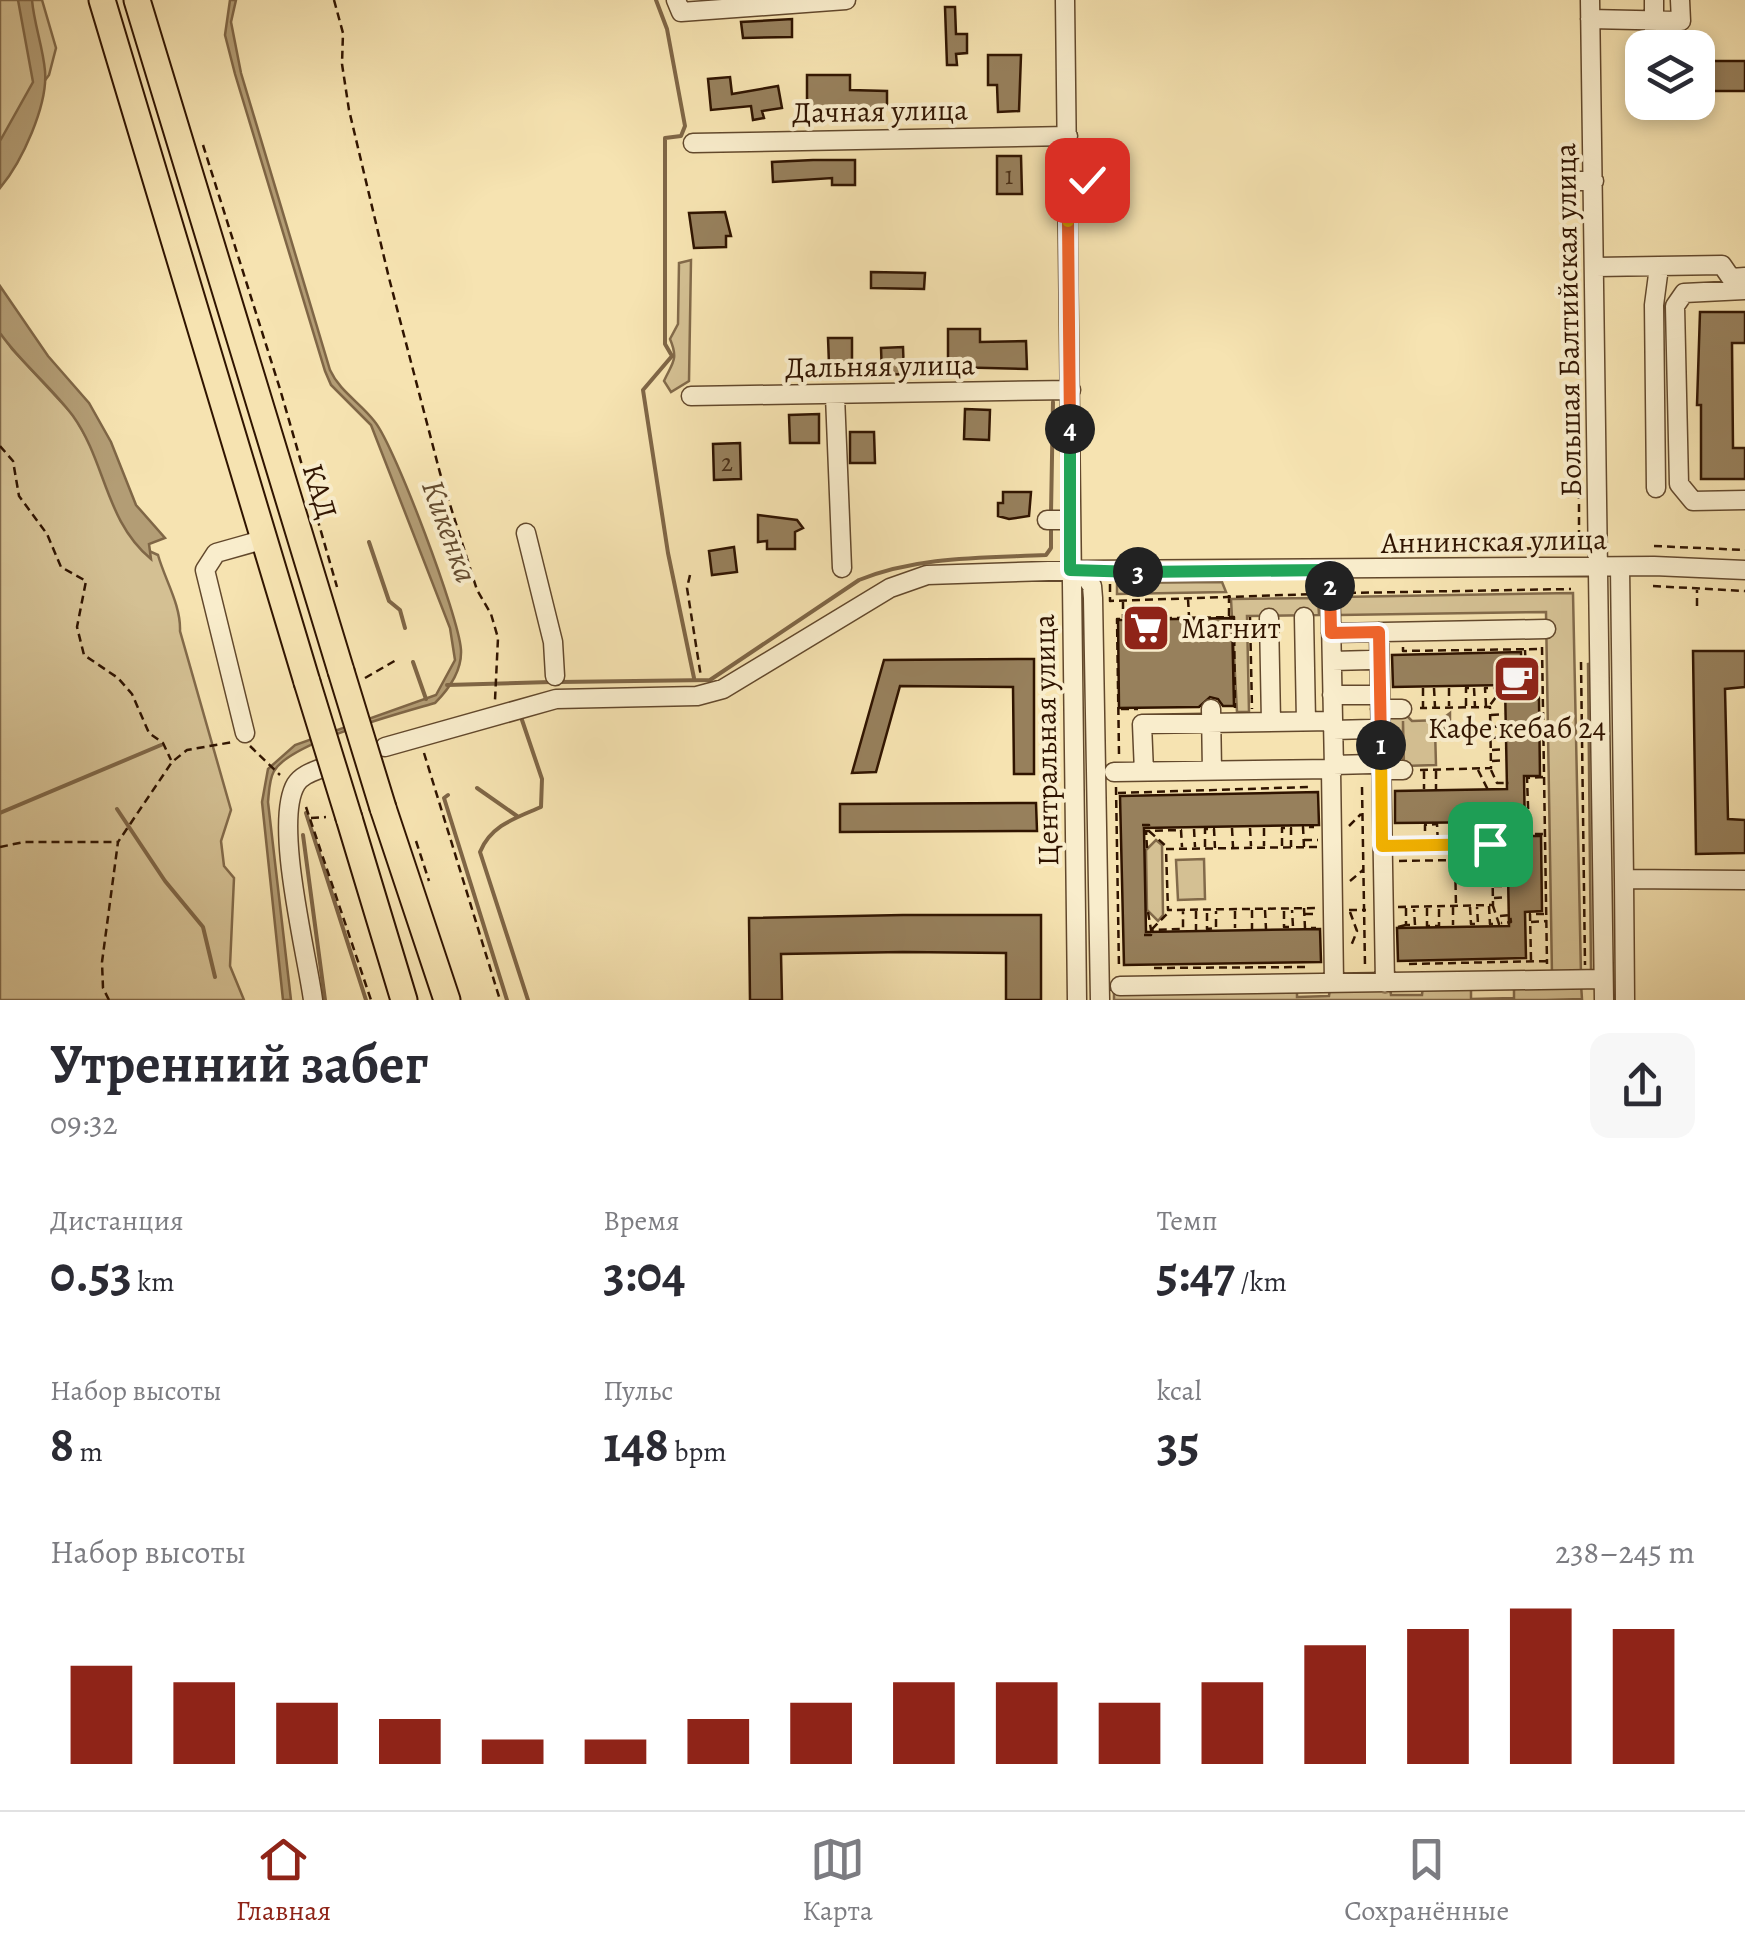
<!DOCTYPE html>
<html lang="ru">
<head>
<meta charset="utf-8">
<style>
	body { margin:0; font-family:Alegreya,serif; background:#f7f7f7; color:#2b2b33; height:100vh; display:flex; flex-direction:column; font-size:38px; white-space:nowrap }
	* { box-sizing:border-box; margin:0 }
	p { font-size:32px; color:#7c7c81 }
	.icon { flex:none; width:55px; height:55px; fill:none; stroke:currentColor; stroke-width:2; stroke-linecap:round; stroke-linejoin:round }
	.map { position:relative; height:1000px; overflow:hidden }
	.sheet { display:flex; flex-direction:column; background:#fff; flex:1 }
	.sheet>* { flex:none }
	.buttons { position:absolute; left:1625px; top:30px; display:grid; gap:20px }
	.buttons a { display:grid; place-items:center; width:90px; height:90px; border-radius:20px; background:#fff; box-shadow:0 5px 15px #0003; font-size:50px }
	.pin { position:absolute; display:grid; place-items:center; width:85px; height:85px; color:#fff; margin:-42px; border-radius:20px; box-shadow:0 5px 15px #0006 }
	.km { position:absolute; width:50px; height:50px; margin:-25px; border-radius:50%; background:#222; color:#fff; font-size:28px; line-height:50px; text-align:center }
	.round { display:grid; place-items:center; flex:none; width:105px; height:105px; border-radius:20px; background:#f7f7f7 }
	.headline { display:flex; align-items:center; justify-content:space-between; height:170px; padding:0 50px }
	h1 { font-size:55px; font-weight:700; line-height:75px }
	.metrics { display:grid; grid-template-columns:repeat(3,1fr); gap:15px; height:170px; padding:10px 50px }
	.metrics div { display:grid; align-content:center }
	.metrics b { font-size:50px; font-weight:700 }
	.metrics small { font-size:28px; font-weight:400 }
	.metrics p { font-size:28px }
	.chart { height:280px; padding:20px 50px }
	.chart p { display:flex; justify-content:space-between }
	.chart svg { width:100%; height:180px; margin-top:10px; stroke:#8f2418; stroke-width:6 }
	.menu { display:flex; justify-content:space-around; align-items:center; height:140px; border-top:2px solid #e1e1e2; background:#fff; font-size:28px; color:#7c7c81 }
	.menu a { display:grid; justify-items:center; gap:5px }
	.menu .active { color:#8f2418 }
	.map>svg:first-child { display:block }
	.green { fill:#d4c093; stroke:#826a4a; stroke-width:2.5 }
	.water { fill:#b39d75; stroke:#7f6646; stroke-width:2.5 }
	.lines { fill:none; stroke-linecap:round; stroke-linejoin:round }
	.stream { stroke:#7f6646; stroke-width:4 }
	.building { fill:#97805c; stroke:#301400; stroke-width:2.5 }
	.minor-casing { stroke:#62482c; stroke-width:21 }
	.highway-casing { stroke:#301400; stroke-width:29 }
	.path { stroke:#301400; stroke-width:2.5; stroke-dasharray:8 5; stroke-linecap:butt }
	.minor { stroke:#f9edcc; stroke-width:18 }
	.highway { stroke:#f6e3b1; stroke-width:25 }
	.highway-bridge-casing { stroke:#301400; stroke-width:29; stroke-linecap:butt }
	.highway-bridge { stroke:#f6e3b1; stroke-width:25 }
	.split-1-casing { stroke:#fff; stroke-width:20 }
	.split-2-casing { stroke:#fff; stroke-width:20 }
	.split-3-casing { stroke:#fff; stroke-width:20 }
	.split-4-casing { stroke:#fff; stroke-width:20 }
	.split-5-casing { stroke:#fff; stroke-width:20 }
	.split-6-casing { stroke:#fff; stroke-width:20 }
	.split-1 { stroke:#f5b400; stroke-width:12 }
	.split-2 { stroke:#f0652b; stroke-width:12 }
	.split-3 { stroke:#22a559; stroke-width:12 }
	.split-4 { stroke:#22a559; stroke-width:12 }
	.split-5 { stroke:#f0652b; stroke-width:12 }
	.split-6 { stroke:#f5b400; stroke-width:12 }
	.labels { text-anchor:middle; stroke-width:8; stroke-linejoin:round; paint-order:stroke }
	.number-label { font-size:25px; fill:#4a2f17 }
	.street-label { font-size:30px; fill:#301400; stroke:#f9edcc }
	.poi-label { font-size:30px; fill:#301400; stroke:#f9edcc; text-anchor:start }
	.water-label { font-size:32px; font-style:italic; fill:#644b2f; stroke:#f9edcc }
</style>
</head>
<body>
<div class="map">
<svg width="1745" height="1000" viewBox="0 0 1745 1000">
	<rect width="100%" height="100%" fill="#f6e3b1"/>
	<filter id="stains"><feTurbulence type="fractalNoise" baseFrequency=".002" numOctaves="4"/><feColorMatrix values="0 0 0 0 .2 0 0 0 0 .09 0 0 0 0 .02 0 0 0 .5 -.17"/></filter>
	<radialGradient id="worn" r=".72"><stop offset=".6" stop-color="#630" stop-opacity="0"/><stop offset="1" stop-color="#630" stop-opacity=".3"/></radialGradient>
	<path class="green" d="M0 0H42L56 48 49 75 0 141Z
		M691 260 689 381 671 392 664 381C672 363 679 360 670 339L678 324 679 263Z
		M0 331 12 349 75 417 149 551 158 555C165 580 181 605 180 631L231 810 221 841 224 866 234 878 230 966 244 1000H0Z
		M1222 582 1226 592 1117 594V583Z
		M1573 593 1581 975H1552L1546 612 1340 615 1339 597Z
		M1318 598 1319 615 1247 616 1249 712H1237L1231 599Z
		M1588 663 1591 670 1596 973H1591Z
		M1385 713H1404L1412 721 1441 720 1450 713V728L1435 729 1436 765 1404 766 1403 721V766H1386L1385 749 1394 748V730H1385Z
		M1156 840 1162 845 1163 915 1158 921 1147 910 1146 850Z
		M1204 859 1205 899 1178 900 1176 860Z
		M1581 984 1582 999 1546 1000H1114V991L1297 988V997L1329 996 1330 988 1390 987 1391 995H1422L1423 986 1471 985V999L1514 998V985Z"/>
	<path class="water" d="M18 0H32C34 24 43 47 45 71 48 105 22 162 0 188V141L33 82Z
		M230 0H236L231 22 241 73 330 370C340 392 361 403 375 422 395 447 459 617 461 650 462 671 448 690 435 703 401 713 291 742 274 771 269 780 269 793 268 802L291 1000H283L262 802 268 769 295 745 436 695 455 660 450 628 371 425 331 385 325 371 235 74 225 35Z
		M0 286 48 356 89 403 111 442 136 505 165 538 149 544 151 559C105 521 106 462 73 416 51 386 21 363 0 333Z"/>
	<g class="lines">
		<path class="stream" d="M656 0 667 29 685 126 681 136 665 138V344L672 356 643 390 668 553 694 678
			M1051 513 1053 402
			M369 542 389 601 400 610 405 628
			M413 662 426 699
			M560 682 710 680 859 580C918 556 983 558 1046 555L1051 548V525
			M447 685 551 682
			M522 720 542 779 541 807C516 818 491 825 480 852L528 1000
			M477 788 517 816
			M448 795 444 798 507 1000
			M117 809 165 881 203 927 215 977
			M0 813 161 745
			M306 813 366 1000
			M303 835 325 1000"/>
	</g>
	<path class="building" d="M945 7H955L956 34H967V53L956 54 957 65H947Z
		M792 19V37L743 38 741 22Z
		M988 55H1021L1019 111 998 112 997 85H988Z
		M1698 61H1745V91H1698Z
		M807 75H850V90L887 91V108L807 107Z
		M730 77 732 94 778 86 782 108 762 111 764 118 753 120 751 106 711 110 708 79Z
		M997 156H1021L1022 194H997Z
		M813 160H855V185H832V178L773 182 772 162Z
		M725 212 731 236H726V247L694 248 689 213Z
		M871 272 925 273 924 289 871 288Z
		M1700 312H1745V343H1732L1733 448H1745V479H1701V405H1697Z
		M948 329H980V342L1026 341 1027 369 948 367Z
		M828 338H852V364H829Z
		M903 347 904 374 882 375 881 348Z
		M965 409 990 410 989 440 964 439Z
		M819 414V443H790L789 415Z
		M850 432H874L875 463H850Z
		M740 443 741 479 714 480 713 444Z
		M1003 492H1031L1029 516 1009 519 998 516V503H1003Z
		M758 515 797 520 803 528 795 532V549H767V541L758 542Z
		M734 547 737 572 712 575 709 551Z
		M1232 618 1234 706H1223L1218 699 1210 697 1199 707 1119 708 1118 620Z
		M1693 651H1745V687L1725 689 1728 819 1745 820V853L1696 854Z
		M1521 652 1522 699H1539L1540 776H1524L1525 836H1541L1542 911 1525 912 1526 958 1398 961 1397 928 1509 926 1507 822 1395 823V791L1507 789 1505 685 1393 687 1392 655Z
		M1034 659V774H1014L1013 687 900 686 876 772 852 773 884 660Z
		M1318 792 1319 825 1144 828 1146 932 1320 929 1321 962 1124 965 1120 796Z
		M1036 803 1037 831 840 832V804Z
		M903 915H1041V1000H1006V953L903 952 781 954 782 1000H750L749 918Z"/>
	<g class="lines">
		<g class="minor-casing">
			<path id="minor" d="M676 0 681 12 846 0
				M1065 0 1077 1000
				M1590 0 1604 1000
				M1654 0V48
				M1590 19 1681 21 1680 0
				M693 143 1068 136
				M1068 180 1119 179
				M1573 181H1594
				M1596 267 1722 265 1731 278 1745 277
				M1745 290 1684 293 1675 306 1679 484 1693 501 1745 500
				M691 396 1071 390
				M835 396 842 568
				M1656 488 1654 305 1659 267
				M1047 520H1070
				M526 533 553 642 555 676
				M1620 567 1624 879 1745 880
				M1081 570 1092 586 1093 598 1100 1000
				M1304 617 1306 721
				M1269 618 1271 722
				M1379 632 1385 983
				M1331 633 1546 629
				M1332 661 1370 660
				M1332 695H1371
				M1211 709 1212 771
				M1380 709H1402
				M1333 730 1371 729
				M245 733 205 570 216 553 255 542
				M385 747 556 699 697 696 723 689 890 588 927 575 1081 570 1654 566 1745 570
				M1333 765 1372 764
				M1331 769 1334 983
				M1381 770H1403
				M1114 772 1334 769 1330 571
				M1144 772 1142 724 1333 721
				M1624 879 1625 1000
				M1120 986 1603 979
				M313 1000C307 954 273 822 296 784 302 775 312 772 322 768"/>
		</g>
		<g class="highway-casing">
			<path id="highway" d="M102 0 307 682
				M137 0 341 671
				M383 808 447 1000
				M349 818 404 1000"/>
		</g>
		<path class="path" d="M334 0 343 33 342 64 349 110 389 278 440 473 477 590 491 614 498 638 495 700
			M203 145 280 389 337 587
			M1579 413V532
			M0 446 13 461 19 496 47 534 61 567 86 581 77 627 84 655 118 678 132 694 149 733 163 743 171 760
			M1654 546 1745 550
			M1434 550 1553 548
			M690 575 687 588 701 677
			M1110 584V601L1315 594
			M1653 586 1745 591
			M1348 593 1571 589
			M1229 595V616
			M1188 599 1189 616
			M1123 601V618
			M1697 606V590
			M1250 617 1252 709
			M1403 647V651L1540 649
			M1542 647 1547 964
			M1525 650 1527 697H1541
			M1581 662 1585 965
			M365 678 398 659
			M1423 688V707
			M1434 688 1435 707
			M1449 688V706
			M1497 697H1507L1506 689H1497
			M1466 706V688H1474L1475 707
			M1486 706 1485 688H1496V697L1490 705
			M1121 709H1138
			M1491 715 1504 714
			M1491 727 1504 726
			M1492 738 1504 737
			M250 746 280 775
			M1492 750 1505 749
			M424 753 500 1000
			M1119 754 1117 619 1234 617 1235 708
			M1492 761 1505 760
			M1420 770 1491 768 1490 707 1420 708
			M1478 770 1488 790
			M1491 770 1497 783H1509
			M1424 771V789
			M1436 771V789
			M1543 777 1527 778 1529 834H1544
			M1116 787 1119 969
			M1362 787 1365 966
			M1118 793 1308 787
			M306 807 371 1000
			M311 818 326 817
			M1498 823 1499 832
			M1142 825H1149V831L1168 848
			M1349 826 1361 814
			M1232 828 1233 847
			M1250 828 1251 846
			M1264 828V846
			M1194 829 1195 847
			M1304 840H1318
			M416 841 429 881
			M1491 843 1499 833H1509
			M1425 844V825L1437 824 1438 845
			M1282 846V828H1291V847
			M0 847 24 842H117
			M1205 847V829H1214L1215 848
			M1304 847 1303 827H1314
			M1317 847 1166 849 1168 910 1319 908
			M1147 848 1146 831 1181 830 1182 847
			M1493 852 1506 851
			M1399 861 1455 860 1456 905
			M1494 863 1507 862
			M1494 874H1507
			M1350 881 1363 870
			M1494 886H1507
			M1494 898 1507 897
			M1489 906 1490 924H1499L1493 906
			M1398 907 1493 905 1492 844 1400 846
			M1453 907V925
			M1470 907 1471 924H1478L1477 907
			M1304 908 1305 928H1316
			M1406 908V925H1415L1414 909
			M1427 908V926H1439V906
			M1252 910V929
			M1265 910 1266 929
			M1349 910H1366
			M1196 911V930
			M1235 911V928
			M1284 911V927H1293L1292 910
			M1148 912 1151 930 1183 929V911
			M1350 912 1357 931 1351 946
			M1207 913V929L1216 928V911
			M1305 914H1317
			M1500 916 1510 915 1511 922 1501 923
			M1531 922 1547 921
			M1398 927 1406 925
			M1144 935H1151V930L1170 911
			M1531 960 1530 914H1545
			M1409 964 1546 961
			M1154 968 1310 967
			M109 1000 103 988 102 962 118 842 172 762 187 750 233 742"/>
		<use href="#minor" class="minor"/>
		<use href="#highway" class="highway"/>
		<g class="highway-bridge-casing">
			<path id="highway-bridge" d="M341 671 383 808
				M307 682 349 818"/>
		</g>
		<use href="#highway-bridge" class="highway-bridge"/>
	</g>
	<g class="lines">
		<g class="split-1-casing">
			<path id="split-1" d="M1381 745 1382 846 1490 844"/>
		</g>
		<g class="split-2-casing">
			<path id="split-2" d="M1330 586 1331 633 1379 632 1381 745"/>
		</g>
		<g class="split-3-casing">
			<path id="split-3" d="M1138 572 1330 570V586"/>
		</g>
		<g class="split-4-casing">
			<path id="split-4" d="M1070 429V570L1138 572"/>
		</g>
		<g class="split-5-casing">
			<path id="split-5" d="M1068 221 1070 429"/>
		</g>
		<g class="split-6-casing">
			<path id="split-6" d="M1068 221V180H1087"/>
		</g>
		<use href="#split-1" class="split-1"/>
		<use href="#split-2" class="split-2"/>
		<use href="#split-3" class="split-3"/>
		<use href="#split-4" class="split-4"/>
		<use href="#split-5" class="split-5"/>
		<use href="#split-6" class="split-6"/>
	</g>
	<defs>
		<g id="supermarket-square" transform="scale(2.5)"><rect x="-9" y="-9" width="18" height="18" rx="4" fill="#8f2418" stroke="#f9edcc"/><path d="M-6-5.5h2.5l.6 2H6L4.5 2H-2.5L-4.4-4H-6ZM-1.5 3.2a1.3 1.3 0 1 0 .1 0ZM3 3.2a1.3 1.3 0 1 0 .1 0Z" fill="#fff"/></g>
		<g id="cafe-square" transform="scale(2.5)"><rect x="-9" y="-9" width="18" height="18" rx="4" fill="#8f2418" stroke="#f9edcc"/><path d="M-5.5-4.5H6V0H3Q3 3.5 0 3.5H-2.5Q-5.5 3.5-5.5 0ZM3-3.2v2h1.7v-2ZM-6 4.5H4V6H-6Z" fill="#fff"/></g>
	</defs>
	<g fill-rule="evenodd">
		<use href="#supermarket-square" x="1146" y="628"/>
		<use href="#cafe-square" x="1517" y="679"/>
	</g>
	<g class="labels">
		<g class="number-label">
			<text x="1009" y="184">1</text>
			<text x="727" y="471">2</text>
		</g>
		<g class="street-label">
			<text transform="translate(880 111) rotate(-1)" y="10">Дачная улица</text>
			<text transform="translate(1568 320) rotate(-91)" y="10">Большая Балтийская улица</text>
			<text transform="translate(880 366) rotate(-1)" y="10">Дальняя улица</text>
			<text transform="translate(320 491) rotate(73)" y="10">КАД</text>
			<text transform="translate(1494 541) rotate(-1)" y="10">Аннинская улица</text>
			<text transform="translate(1046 740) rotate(-91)" y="10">Центральная улица</text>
		</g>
		<g class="poi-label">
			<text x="1181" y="638">Магнит</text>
			<text x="1517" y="738" text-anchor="middle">Кафе кебаб 24</text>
		</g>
		<g class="water-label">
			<text transform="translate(450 531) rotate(70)" y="11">Кикенка</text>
		</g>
	</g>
	<rect width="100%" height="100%" filter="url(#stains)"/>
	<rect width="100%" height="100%" fill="url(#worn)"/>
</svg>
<div class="buttons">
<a><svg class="icon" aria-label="layers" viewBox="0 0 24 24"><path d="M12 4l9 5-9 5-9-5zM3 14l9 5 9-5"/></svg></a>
</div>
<div class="pin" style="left:1490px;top:844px;background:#1e9e55"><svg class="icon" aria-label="arrive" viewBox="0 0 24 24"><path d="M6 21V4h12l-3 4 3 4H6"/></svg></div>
<div class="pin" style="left:1087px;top:180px;background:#d93025"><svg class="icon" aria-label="check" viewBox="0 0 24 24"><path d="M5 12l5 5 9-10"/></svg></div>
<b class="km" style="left:1381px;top:745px">1</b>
<b class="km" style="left:1330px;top:586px">2</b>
<b class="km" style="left:1138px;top:572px">3</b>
<b class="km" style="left:1070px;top:429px">4</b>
</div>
<section class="sheet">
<div class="headline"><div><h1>Утренний забег</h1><p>09:32</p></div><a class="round"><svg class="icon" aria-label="share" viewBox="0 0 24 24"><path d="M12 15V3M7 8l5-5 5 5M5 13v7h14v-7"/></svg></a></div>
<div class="metrics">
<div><p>Дистанция</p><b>0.53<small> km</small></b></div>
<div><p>Время</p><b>3:04</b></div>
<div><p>Темп</p><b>5:47<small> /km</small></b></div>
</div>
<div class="metrics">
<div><p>Набор высоты</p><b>8<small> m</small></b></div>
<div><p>Пульс</p><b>148<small> bpm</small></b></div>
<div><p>kcal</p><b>35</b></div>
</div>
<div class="chart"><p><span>Набор высоты</span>238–245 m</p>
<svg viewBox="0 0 160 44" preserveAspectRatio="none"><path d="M5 44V20M15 44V24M25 44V29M35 44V33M45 44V38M55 44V38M65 44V33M75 44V29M85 44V24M95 44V24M105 44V29M115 44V24M125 44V15M135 44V11M145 44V6M155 44V11"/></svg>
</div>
</section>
<nav class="menu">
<a class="active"><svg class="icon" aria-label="home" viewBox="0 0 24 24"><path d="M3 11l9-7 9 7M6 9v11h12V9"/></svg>Главная</a>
<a><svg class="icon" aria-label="map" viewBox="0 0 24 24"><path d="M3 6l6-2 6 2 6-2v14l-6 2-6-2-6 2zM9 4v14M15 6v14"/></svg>Карта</a>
<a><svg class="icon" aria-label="saved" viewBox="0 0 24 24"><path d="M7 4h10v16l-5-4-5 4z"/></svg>Сохранённые</a>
</nav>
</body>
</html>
